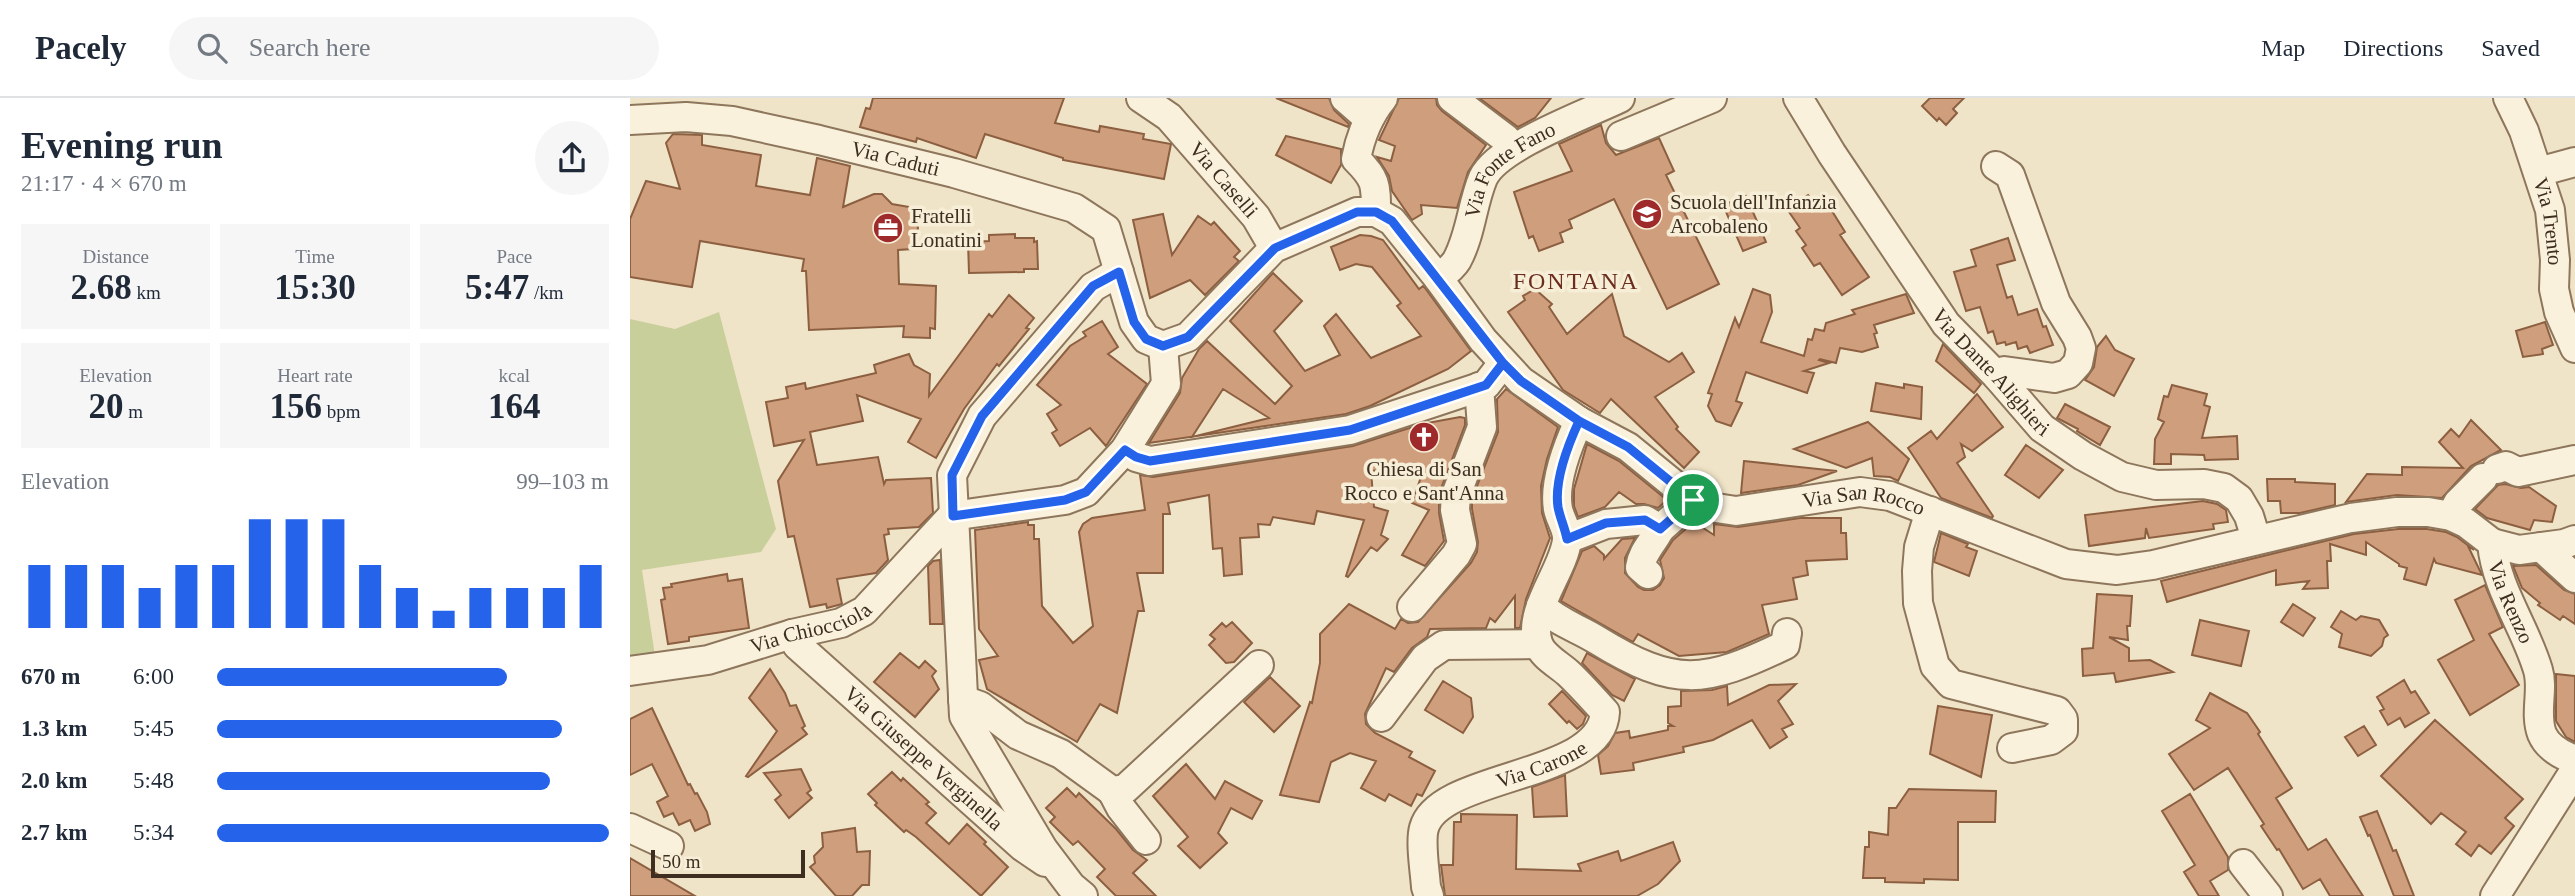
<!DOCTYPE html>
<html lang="en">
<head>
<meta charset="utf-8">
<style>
	body { margin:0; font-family:"Times New Roman",serif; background:#f6f6f7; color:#1f2937; height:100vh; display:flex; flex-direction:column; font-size:26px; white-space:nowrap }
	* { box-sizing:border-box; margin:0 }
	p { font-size:23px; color:#747a83 }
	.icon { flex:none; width:38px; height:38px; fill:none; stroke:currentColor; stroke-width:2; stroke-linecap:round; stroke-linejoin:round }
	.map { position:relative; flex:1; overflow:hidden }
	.panel { display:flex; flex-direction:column; background:#fff; width:630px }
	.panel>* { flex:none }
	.scale { position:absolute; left:21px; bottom:18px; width:154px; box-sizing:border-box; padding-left:7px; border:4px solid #3d2e20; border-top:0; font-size:19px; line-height:24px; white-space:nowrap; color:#3d2e20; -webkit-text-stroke:5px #f7eed8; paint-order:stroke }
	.pin { position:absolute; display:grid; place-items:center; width:60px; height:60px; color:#fff; margin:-30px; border:4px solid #fff; border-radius:50%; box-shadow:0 2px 7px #0007 }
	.round { display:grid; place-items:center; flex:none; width:74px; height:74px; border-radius:37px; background:#f6f6f7 }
	.headline { display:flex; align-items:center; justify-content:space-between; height:119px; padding:0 21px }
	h1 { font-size:38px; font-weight:600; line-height:52px }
	.stats { display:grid; grid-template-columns:repeat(3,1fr); gap:10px; height:119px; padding:7px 21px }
	.stats div { display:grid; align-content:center; border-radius:0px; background:#f6f6f7; text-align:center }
	.stats b { font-size:35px; font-weight:600 }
	.stats small { font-size:19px; font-weight:400 }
	.stats p { font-size:19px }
	.chart { height:196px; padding:14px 21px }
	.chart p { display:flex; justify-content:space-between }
	.chart svg { width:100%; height:126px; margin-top:7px; stroke:#2563eb; stroke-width:6 }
	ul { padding:0 21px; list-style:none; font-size:23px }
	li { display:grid; grid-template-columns:112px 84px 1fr; align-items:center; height:52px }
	li i { height:18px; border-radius:9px; background:#2563eb }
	header { display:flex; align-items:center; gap:42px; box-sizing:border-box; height:98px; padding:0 35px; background:#fff; border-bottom:2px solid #e0e1e3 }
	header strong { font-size:33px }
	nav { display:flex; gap:38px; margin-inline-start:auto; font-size:24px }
	.search { width:490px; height:63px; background:#f6f6f7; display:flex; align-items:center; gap:18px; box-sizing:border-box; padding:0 24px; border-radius:38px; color:#747a83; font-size:26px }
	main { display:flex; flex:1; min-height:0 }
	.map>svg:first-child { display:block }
	.green { fill:#c9cf9b }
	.building { fill:#cf9f7d; stroke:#8d5f41; stroke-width:2; fill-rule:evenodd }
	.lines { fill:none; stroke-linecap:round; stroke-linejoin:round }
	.minor-casing { stroke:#8d765c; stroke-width:32 }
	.minor { stroke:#faf1dc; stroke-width:28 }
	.route-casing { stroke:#fff; stroke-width:14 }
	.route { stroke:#2563eb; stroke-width:9 }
	.labels { text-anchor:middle; stroke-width:7; stroke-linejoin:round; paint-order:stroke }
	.street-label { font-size:21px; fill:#3d2e20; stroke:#f7eed8 }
	.poi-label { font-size:21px; fill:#3d2e20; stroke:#f7eed8; text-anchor:start }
	.quarter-label { font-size:24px; letter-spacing:2px; fill:#6b2e1e; stroke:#f7eed8 }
</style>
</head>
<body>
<header>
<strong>Pacely</strong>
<div class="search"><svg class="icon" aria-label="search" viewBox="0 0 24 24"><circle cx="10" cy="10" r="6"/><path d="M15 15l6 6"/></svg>Search here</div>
<nav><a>Map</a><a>Directions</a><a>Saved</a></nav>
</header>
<main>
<section class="panel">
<div class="headline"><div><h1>Evening run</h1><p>21:17 · 4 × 670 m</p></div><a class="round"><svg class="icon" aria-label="share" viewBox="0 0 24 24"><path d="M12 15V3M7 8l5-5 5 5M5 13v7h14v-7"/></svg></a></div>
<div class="stats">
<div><p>Distance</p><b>2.68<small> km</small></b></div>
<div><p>Time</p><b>15:30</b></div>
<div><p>Pace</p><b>5:47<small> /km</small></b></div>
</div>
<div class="stats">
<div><p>Elevation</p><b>20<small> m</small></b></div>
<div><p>Heart rate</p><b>156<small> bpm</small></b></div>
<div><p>kcal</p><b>164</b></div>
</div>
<div class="chart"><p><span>Elevation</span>99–103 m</p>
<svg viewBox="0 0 160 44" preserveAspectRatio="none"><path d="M5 44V22M15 44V22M25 44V22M35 44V30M45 44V22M55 44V22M65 44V6M75 44V6M85 44V6M95 44V22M105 44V30M115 44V38M125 44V30M135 44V30M145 44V30M155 44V22"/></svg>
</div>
<ul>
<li><b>670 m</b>6:00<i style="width:74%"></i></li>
<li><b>1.3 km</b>5:45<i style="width:88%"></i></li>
<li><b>2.0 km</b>5:48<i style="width:85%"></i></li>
<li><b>2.7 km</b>5:34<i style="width:100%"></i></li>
</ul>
</section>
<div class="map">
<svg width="1945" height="798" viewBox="0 0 1945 798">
	<rect width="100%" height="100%" fill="#f0e4c8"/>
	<path class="green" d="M89 214 146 431 131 454 12 472 25 558 0 564V221L45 231Z"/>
	<path class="building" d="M243 0H434L425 25 469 34 470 28 514 36 513 41 541 46 534 81 433 62V60L355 36 346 60 287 40 286 44 230 29 236 10 240 11Z
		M646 0H699L704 12 719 26 718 29Z
		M769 0H806L807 7 812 13 856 47 838 74 827 110 791 107 792 116 782 122 762 93 759 78 747 59 761 63 765 48 749 42Z
		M849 0H921L905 20 888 29Z
		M1300 0H1334L1323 11 1327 15 1316 27 1309 20 1307 23 1292 8Z
		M971 27 976 45 986 57 1029 40 1044 73 1036 77 1089 186 1037 211 984 101 939 122 942 130 930 135 933 144 909 153 903 138 899 140 884 94 942 73 929 46Z
		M43 36 72 37V47L131 57 126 88 180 97 187 60 220 68 213 109 244 96H252L262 106 285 110 283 119 287 122 288 131 282 137V151L268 152 269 186 306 188 305 231 300 230V240L273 239 274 228 179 232 176 173H172L174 161 70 143 62 189 0 179V121L16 83 50 91 36 45Z
		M656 38 711 51V67L701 85 646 57Z
		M1178 97 1183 103 1192 97 1215 134 1210 137 1239 179 1212 197 1190 165 1184 168 1172 150 1176 147 1166 133 1170 130 1157 111Z
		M1116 98 1136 144 1113 153 1093 107Z
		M533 116 542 157 568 118 581 127 584 124 610 153 604 159 609 163 575 197 560 182 520 200 503 122Z
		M385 136V140H404V144L407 143 408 171H394V174L339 175 338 144 359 143V137Z
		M730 137 741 138 753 142 789 191 793 188 795 190 841 253 818 271 740 308 716 316 519 345 550 295 552 280 569 251 577 243 645 306 662 288 600 223 643 175 672 203 644 233 675 273 710 257 694 228 706 216 741 260 791 238 767 208 771 205 742 169 726 166 710 172 701 149ZM593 291 639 320 562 339Z
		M1378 140 1385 162 1367 167 1377 200 1382 198 1388 217 1407 211 1413 229 1416 228 1423 247 1400 255 1397 248 1388 251 1386 244 1376 247 1375 244 1367 246 1363 233 1358 235 1350 209 1336 213 1324 174 1346 168 1341 152Z
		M905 191 922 206 919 209 937 236 982 196 994 238 1039 264 1052 255 1064 274 1025 299 1048 329 1046 331 1069 354 1054 370 981 301 970 315 933 292 878 214 895 202 893 198Z
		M1123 191 1140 197 1142 214 1131 244 1174 258 1178 241 1182 242 1185 231 1194 233 1196 225 1225 216 1222 212 1276 196 1284 215 1244 227 1247 235 1244 236 1248 249 1232 254 1210 250 1206 265 1190 261 1189 262 1199 265 1174 273 1184 275 1177 295 1116 274 1106 303 1112 305 1101 328 1086 323 1078 308 1082 296 1078 295 1105 220 1109 229Z
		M379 197 404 220 396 230 399 231 369 268 367 266 334 311 306 360 278 344 291 321 227 297 233 323 180 334 187 367 248 359 254 386 256 382 301 380 303 415 289 429 258 431 259 436 254 437 258 462 246 475 207 481 212 506 197 510 196 506 180 509 164 438 158 439 148 383 174 342 144 348 136 304 158 300 156 289 175 285 176 291 246 275 244 267 279 256 284 267 300 276 299 298 359 216 362 219Z
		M472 223 488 249 478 256 517 286 476 348 460 330 430 348 422 335 427 332 417 316 431 307 407 287 440 248 456 238 453 234Z
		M1915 224 1923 247 1912 251 1913 256 1893 259 1886 233Z
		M1476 238 1485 252 1504 261 1484 298 1455 282 1464 269 1467 249Z
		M1313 246 1351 286 1344 295 1306 263Z
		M1246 285 1274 290V286L1292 289 1291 321 1241 313Z
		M1542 287 1577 296 1574 307 1580 309 1572 340 1607 338 1608 361 1575 362 1574 357 1541 356V366H1524L1525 341 1534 324 1528 321 1534 298 1538 299Z
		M876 291 928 329 917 361 911 388 912 415 920 440 896 501 890 530H885V498L865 524 860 520 856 530 800 531 797 539 782 550 764 574 756 570 735 616 736 626 745 635 782 654 779 659 805 673 792 698 787 696 781 708 759 696 755 703 731 690 746 663 720 655 701 664 689 704 650 697 680 604 682 605 690 565V536L719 506 765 531 771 521 778 525 788 524 841 465 847 454 848 444 842 411V401L868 334 867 301Z
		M1347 296 1373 329 1342 353 1331 346 1335 359 1327 365 1363 418 1362 420 1311 400 1278 350 1301 333 1307 341Z
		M1435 306 1480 329 1470 347 1447 333 1448 331 1427 320Z
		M830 319 835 320V327L809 396V415L814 443 795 468 772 457 799 412 782 405 792 376 777 378 776 370 741 373 744 409 758 413 751 437 758 441 747 453 741 449 718 479 716 478 734 422 687 413 684 426 643 419 640 427 628 426 629 439 610 440 612 476 594 478 592 450 583 451 579 397 538 405 540 416H533V475H507L514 513H508L487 615 470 606 447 644 357 591 349 562 368 558 349 531 345 432 398 424V427H404V441H409L412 508 443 545 463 528 449 434 453 426 462 420 515 412 510 377 523 379 723 348 792 326Z
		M1841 322 1871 352 1841 368 1812 400 1767 397 1716 404 1737 376 1772 377V369L1833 370 1809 344 1821 331 1829 339Z
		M1238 324 1279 361 1268 383 1260 379 1244 378 1242 360 1216 370 1164 351Z
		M957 346 989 363 1037 402 1028 410 1014 406H1006L989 394 975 409 948 419 944 408V391Z
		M1396 347 1433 372 1409 400 1375 377Z
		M1114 363 1207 373 1168 387 1111 395Z
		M1637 381H1665V384L1705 386V407L1670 415H1651L1650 403H1638Z
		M1875 386 1891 390 1899 389 1926 408 1922 424 1904 422 1900 432 1857 420 1845 411 1868 387Z
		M1573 403 1587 406 1596 412 1598 424 1583 426 1584 431 1519 440 1516 430 1515 440 1459 448 1455 417Z
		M1170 420H1211V435H1216L1217 461 1176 463 1178 477 1163 480 1167 501 1132 507 1139 536 1097 554 1049 558 1008 536 1003 544 931 503 952 453 964 448 974 457V461L992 441 1005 440 995 460V475L1008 489 1014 492H1023L1030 487 1034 480 1030 462 1043 442 1064 424 1084 437V426L1108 429Z
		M1768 431H1797L1816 434 1827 439 1844 452 1838 448 1852 477 1806 465 1804 461 1796 487 1774 481 1777 470 1769 468V466L1736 444V457L1700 446 1701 463H1697L1698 490 1673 491 1679 483 1646 487V472L1537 504 1531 483 1724 436Z
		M1311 435 1338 446 1336 449 1347 453 1339 478 1304 464Z
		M310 462 313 526H300L298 468 303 463Z
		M1906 467 1934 492 1945 496V526L1933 518 1930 522 1908 507 1910 505 1892 490 1883 468Z
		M97 476 98 483 112 481 119 530 59 539V543L38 546 31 502 35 501 33 490 42 489 41 486Z
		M1855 487 1873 529 1859 536 1889 587 1840 617 1808 562 1844 542 1825 502Z
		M1467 496 1502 498 1500 528H1497L1498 542 1479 539 1499 550V563L1520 562 1543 574 1486 584 1484 575 1453 578 1452 551 1463 550Z
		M1663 506 1685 520 1673 538 1651 524Z
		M1711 513 1726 522 1731 518 1749 522 1758 537 1754 540 1752 548 1741 558 1709 549 1712 536 1701 529Z
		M1570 522 1619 533 1611 568 1562 557Z
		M602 524 622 545 604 564 596 565 579 547 585 541 580 537 592 525 596 529Z
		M270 555 289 570 295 563 306 573 302 578 309 591 285 619 244 584Z
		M957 555 1005 581 994 603 982 597 952 565Z
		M140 571 155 595 160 608 166 607 175 628 172 630 177 636 118 679 116 678 147 633 119 600Z
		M1926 576 1945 578V644L1936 639 1926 623Z
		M640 579 670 608 644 634 614 604Z
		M1774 582 1781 595 1785 593 1799 615 1775 629 1770 620 1758 627 1750 613 1754 611 1747 599Z
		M813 583 841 600 843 619 833 635 795 612Z
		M1166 586 1148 603 1163 626 1152 631 1157 639 1140 650 1122 622 1083 642 1053 649 1054 654 1003 665 1004 672 971 676 968 657 978 648 985 635 999 633 1000 640 1038 632V628H1043L1038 625V609L1051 608V593L1082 592 1097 588 1098 607 1139 587Z
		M932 593 956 618 953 626 947 631 939 623 937 625 919 606Z
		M1580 595 1617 615 1630 634 1628 636 1662 690 1646 700 1678 752 1696 741 1733 798H1700L1690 781 1673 791 1649 751 1647 752 1631 728 1634 726 1598 670 1564 692 1539 656 1580 630 1566 622Z
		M1308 608 1362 617 1351 679 1300 656Z
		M22 610 58 687 60 686 65 696 67 695 77 714 80 726 65 733 60 722 49 727 43 715 34 719 27 704 38 698 22 666 0 677V621Z
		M1805 622 1893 701 1875 720 1884 728 1861 756 1849 747 1841 758 1826 746 1836 734 1811 715 1801 726 1751 678Z
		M1734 628 1746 647 1728 658 1715 639Z
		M556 666 585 701 595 683 632 703 622 721 601 710 588 735 597 745 570 770 548 748 558 739 523 698Z
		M171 671 181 692 177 695 182 700 159 720 145 702 151 697 134 675Z
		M262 674 271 683 273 680 299 704 296 706 306 715 296 725 319 746 337 726 356 744 354 746 378 769 351 798 286 739 276 732 274 734 245 707 247 705 238 696Z
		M935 677 937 718 904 719 902 689Z
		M437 690 446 699 449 695 486 731 503 752 517 762 503 775 526 798H486L467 779 475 771 448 743 443 747 420 724 425 719 416 710Z
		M1279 691 1366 693 1365 724H1328V782L1294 781V785L1255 784V780H1233L1235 749H1239V734L1258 737 1259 710H1266Z
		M1560 696 1598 759V772L1580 783 1589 798H1569L1554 774 1565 767 1532 713Z
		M1747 713 1763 753 1766 752 1784 798H1764L1740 737 1738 738 1730 719Z
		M831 716 887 717 886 771 951 773 948 766 988 753 991 763 1043 744 1050 763 1028 786 1007 798H815L811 767H823L824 724H831Z
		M225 730 227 754 240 753 239 787H232L222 798H206L180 769 185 765 184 758 193 749 192 735Z
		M0 760 65 798H0Z"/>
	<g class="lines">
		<g class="minor-casing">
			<g id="minor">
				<path id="s1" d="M511 0 539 19 626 119 644 150"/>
				<path d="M715 0 739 21"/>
				<path d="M822 0 876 41 883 51"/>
				<path id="s2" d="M1168 0 1202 56 1316 226 1367 278 1412 330 1453 358 1492 379 1526 387 1574 386 1594 390 1609 401 1619 418 1626 441"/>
				<path id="s3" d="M1878 0 1894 33 1920 112 1925 162 1924 191 1929 214 1945 250"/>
				<path id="s4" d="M0 22 56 19 102 23 189 42 324 75 444 110 476 131 504 224 516 241 533 248 558 239 644 150 727 114H746L762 123 808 180 853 242 891 283 949 323 998 349 1063 402 1080 409 1106 413 1230 394 1260 398 1436 466 1487 472 1523 467 1721 420 1767 414H1798L1821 418 1836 425 1862 445C1866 491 1895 528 1908 572 1914 592 1904 615 1912 636 1918 650 1932 657 1945 662"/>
				<path d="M991 38 1082 0"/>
				<path d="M1366 68 1380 77 1426 205 1447 239 1451 250 1448 265 1438 276 1424 280 1374 273 1367 278"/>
				<path d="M1908 74 1945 64"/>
				<path d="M746 114C746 86 746 81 726 61 730 40 739 17 753 0"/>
				<path id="s5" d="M808 180C815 175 823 169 827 162 841 136 842 106 853 80 868 48 957 16 990 0"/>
				<path d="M495 352 506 359 520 363 720 332 856 287 873 265"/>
				<path d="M1867 371 1876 368 1888 374 1945 362"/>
				<path d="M1300 413 1289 449 1287 473 1288 505 1305 568 1321 586 1427 613 1433 621V633L1421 642 1382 650"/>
				<path d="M1821 418 1828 405 1853 380"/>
				<path d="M937 441 976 426 1015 422 1030 431 1063 402"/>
				<path d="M1862 445 1889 452 1934 446 1945 442"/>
				<path d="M1911 449 1945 480"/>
				<path d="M1018 476 1010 469C1012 454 1023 445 1030 431"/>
				<path d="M911 508C927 524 948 530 967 542 1045 590 1074 586 1155 547L1157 535"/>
				<path d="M782 509 826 457 832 446 825 412 826 397 852 329 849 289"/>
				<path id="s6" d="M162 536 167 547 393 749 415 764"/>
				<path id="s7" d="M0 573 78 562 162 536 211 525 234 513 322 418 435 402 456 394 495 352 536 286 533 248"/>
				<path d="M333 602 350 608 388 637 431 656 482 693 495 691 629 567"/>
				<path d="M751 619 795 560 814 547 908 546"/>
				<path d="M482 693 491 710 516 742"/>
				<path d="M0 730 39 748"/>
				<path d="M1613 766 1638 798"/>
				<path d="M453 798 441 788 413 751 334 618 322 377 352 318 463 189 489 174"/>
				<path id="s8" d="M799 798 796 789C795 774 790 744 794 730 809 675 972 681 975 614 963 601 951 587 938 575 928 566 912 558 908 545 897 513 934 472 937 442 938 432 930 421 928 411 923 384 938 347 949 323"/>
				<path d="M1865 798 1945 672"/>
			</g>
		</g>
		<use href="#minor" class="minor"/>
	</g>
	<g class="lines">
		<g class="route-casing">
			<path id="route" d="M1063 402 998 349 949 323 891 283 873 265 856 287 720 332 520 363 506 359 495 352 456 394 435 402 323 418 322 377 352 318 463 188 489 174 504 224 516 241 533 248 558 239 645 150 727 114H746L762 123 873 265 891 283 949 323C938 347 924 382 928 409 930 420 935 430 937 441L976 425 1015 422 1030 431 1063 402"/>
		</g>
		<use href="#route" class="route"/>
	</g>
	<defs>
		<g id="school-disc" transform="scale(1.575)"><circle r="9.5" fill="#9e2a2b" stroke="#f7eed8"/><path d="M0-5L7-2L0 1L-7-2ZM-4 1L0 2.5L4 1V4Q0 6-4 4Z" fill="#fff"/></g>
		<g id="office-disc" transform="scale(1.575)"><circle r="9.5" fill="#9e2a2b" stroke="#f7eed8"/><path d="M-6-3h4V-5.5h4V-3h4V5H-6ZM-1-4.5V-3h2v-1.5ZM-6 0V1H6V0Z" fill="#fff"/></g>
		<g id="church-disc" transform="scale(1.575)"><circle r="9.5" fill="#9e2a2b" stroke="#f7eed8"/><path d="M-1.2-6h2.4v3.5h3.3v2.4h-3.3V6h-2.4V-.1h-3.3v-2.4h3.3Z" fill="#fff"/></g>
	</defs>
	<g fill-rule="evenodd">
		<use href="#school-disc" x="1017" y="116"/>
		<use href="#office-disc" x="258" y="130"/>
		<use href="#church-disc" x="794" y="339"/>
	</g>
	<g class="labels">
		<g class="street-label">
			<text dy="7" stroke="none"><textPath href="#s4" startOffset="270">Via Caduti</textPath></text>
			<text dy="7" stroke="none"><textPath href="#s5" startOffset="136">Via Fonte Fano</textPath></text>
			<text dy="7" stroke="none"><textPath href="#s1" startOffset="117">Via Caselli</textPath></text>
			<text dy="7" stroke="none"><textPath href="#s3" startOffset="131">Via Trento</textPath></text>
			<text dy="7" stroke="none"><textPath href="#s2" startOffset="336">Via Dante Alighieri</textPath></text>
			<text dy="7" stroke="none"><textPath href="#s4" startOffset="1498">Via San Rocco</textPath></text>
			<text dy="7" stroke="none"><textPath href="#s4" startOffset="2216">Via Renzo</textPath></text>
			<text dy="7" stroke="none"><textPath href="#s7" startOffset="186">Via Chiocciola</textPath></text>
			<text dy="7" stroke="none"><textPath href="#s6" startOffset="182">Via Giuseppe Verginella</textPath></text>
			<text dy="7" stroke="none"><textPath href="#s8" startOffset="206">Via Carone</textPath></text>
		</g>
		<g class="poi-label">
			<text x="1040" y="111">Scuola dell'Infanzia<tspan x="1040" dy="24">Arcobaleno</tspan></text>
			<text x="281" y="125">Fratelli<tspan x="281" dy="24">Lonatini</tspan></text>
			<text x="794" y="378" text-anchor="middle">Chiesa di San<tspan x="794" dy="24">Rocco e Sant'Anna</tspan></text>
		</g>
		<g class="quarter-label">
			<text x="946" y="191">FONTANA</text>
		</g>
	</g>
</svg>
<div class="scale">50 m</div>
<div class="pin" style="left:1063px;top:402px;background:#1e9e55"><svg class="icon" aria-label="arrive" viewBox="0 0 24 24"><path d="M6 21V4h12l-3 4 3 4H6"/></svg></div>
</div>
</main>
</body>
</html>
